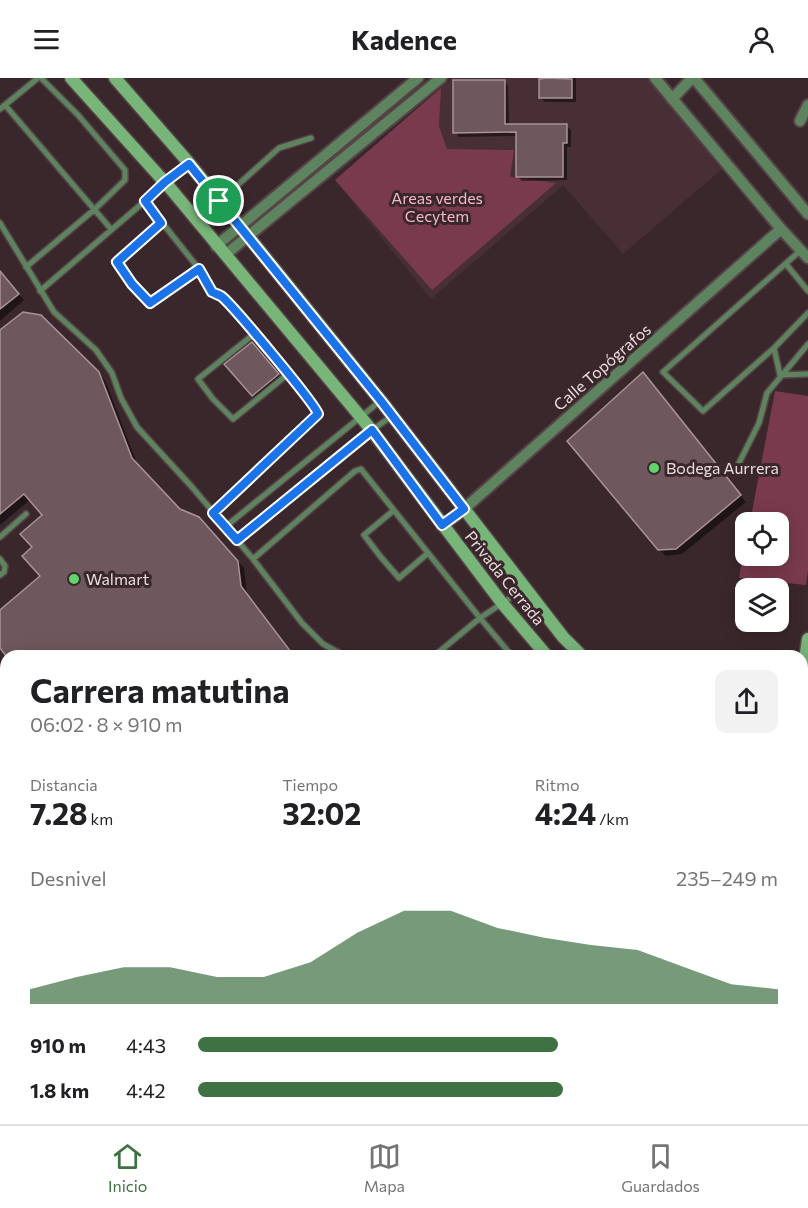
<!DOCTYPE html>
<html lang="es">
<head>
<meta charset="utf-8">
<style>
	body { margin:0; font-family:Commissioner,sans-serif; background:#f2f2f2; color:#202124; height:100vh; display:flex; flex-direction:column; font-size:22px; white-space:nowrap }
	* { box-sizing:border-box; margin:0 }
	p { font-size:20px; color:#757577 }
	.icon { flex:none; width:33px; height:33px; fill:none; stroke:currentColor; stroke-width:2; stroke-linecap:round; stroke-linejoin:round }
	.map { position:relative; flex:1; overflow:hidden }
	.details { position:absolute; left:0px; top:572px; width:808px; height:476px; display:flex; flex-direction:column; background:#fff; border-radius:18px 18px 0 0; box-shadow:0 3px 15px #0003 }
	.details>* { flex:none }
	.controls { position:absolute; left:735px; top:434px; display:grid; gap:12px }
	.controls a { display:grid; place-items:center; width:54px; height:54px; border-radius:12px; background:#fff; box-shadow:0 3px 15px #0003; font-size:30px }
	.pin { position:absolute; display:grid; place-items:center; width:51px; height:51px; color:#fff; margin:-26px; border:3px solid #fff; border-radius:50%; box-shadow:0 2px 6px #0007 }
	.round { display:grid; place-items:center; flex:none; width:63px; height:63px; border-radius:12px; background:#f2f2f2 }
	.head { display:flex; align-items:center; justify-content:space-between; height:102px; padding:0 30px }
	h1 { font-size:33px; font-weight:700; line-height:45px }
	.metrics { display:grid; grid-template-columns:repeat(3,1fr); gap:9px; height:102px; padding:6px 30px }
	.metrics div { display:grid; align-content:center }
	.metrics b { font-size:30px; font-weight:700 }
	.metrics small { font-size:16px; font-weight:400 }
	.metrics p { font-size:16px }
	.chart { height:168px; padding:12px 30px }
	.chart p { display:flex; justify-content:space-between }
	.chart svg { width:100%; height:108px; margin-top:6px; fill:#3e7243; opacity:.7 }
	ul { padding:0 30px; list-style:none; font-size:20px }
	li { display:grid; grid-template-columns:96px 72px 1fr; align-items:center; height:45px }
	li i { height:15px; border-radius:8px; background:#3e7243 }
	header { display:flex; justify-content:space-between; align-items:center; height:78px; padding:0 30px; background:#fff; font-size:27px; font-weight:700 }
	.menu { display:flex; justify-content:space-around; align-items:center; height:84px; border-top:2px solid #e0e0e0; background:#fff; font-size:16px; color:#757577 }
	.menu a { display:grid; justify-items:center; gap:3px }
	.menu .active { color:#3e7243 }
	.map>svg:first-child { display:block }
	.built { fill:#482f35 }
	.green { fill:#793a4d }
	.shadow { fill:#0007 }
	.building { fill:#6e585d; stroke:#aa9298; stroke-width:1.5 }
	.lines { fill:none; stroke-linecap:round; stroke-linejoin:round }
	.lane-casing { stroke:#564448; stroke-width:8 }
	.street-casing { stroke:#564448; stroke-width:14 }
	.secondary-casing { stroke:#564448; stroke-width:15 }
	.lane { stroke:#5e835f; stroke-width:5 }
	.street { stroke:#5e835f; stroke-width:10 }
	.secondary { stroke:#78b579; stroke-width:12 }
	.route-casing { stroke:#fff; stroke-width:12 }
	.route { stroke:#1a73e8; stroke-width:8 }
	.poi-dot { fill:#62d469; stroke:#3a272b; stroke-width:2 }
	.labels { text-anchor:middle; stroke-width:6; stroke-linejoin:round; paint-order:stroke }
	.park-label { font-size:16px; fill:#f6b8c7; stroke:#3a272b }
	.street-label { font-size:16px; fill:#eadddf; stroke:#3a272b }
	.poi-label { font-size:16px; fill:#eadddf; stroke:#3a272b; text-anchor:start }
</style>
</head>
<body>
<header><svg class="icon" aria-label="menu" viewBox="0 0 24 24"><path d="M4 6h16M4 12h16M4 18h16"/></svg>Kadence<svg class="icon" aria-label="person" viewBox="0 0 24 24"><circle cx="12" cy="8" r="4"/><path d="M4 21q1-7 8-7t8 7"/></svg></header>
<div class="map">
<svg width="808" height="1046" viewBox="0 0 808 1046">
	<rect width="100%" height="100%" fill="#3a272b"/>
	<path class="built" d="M452 0H647L722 91 623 176 563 107 431 221 335 102Z"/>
	<path class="green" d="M441 10 439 48 447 71 514 72 510 99 556 105 432 212 335 102Z
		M775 313 808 318V493L806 507 739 500 745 465 746 477H778V444H750Z"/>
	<path class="shadow" d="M540 0H576V24H545L540 20Z
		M504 3 508 8 509 48 566 47 571 52V69H567V102L522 103 517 98V58L459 59 455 54Z
		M0 194 24 222 0 243Z
		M40 239 105 302 138 388 180 432 205 447 244 490 247 516 293 577 296 578H8L0 568V534L42 499 34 470 45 438 31 421 0 447V254Z
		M258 272 284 303 259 323 253 317Z
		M649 303 746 424 682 476 666 478 659 471Z"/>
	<path class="building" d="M547 0 572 1V20H539V1Z
		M453 2H505V46H567V65H563V99H516V54L453 55Z
		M0 193 19 216 0 231Z
		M23 234 41 237 99 294 132 380 180 431 199 439 238 483 241 508 294 578H6L0 570V532L40 498 22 478 32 469 20 456 42 437 24 416 0 436V252Z
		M252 264 279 296 252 318 224 286Z
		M643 294 741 417 676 471 658 472 567 363Z"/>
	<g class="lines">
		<g class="lane-casing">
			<path id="lane" d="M5 27 111 151
				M0 31 38 0
				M221 122 279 70 311 60
				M145 123 199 191 212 215 220 217 236 232 317 331 318 336 213 435
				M0 145 54 234 96 272 112 295 121 320 137 349 192 409 253 481 302 545 323 566 345 578
				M161 145 117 184 132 206 150 225 199 191
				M786 186 808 213
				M26 189 95 131 125 102V92L78 37 41 0
				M40 213 145 123 165 104 189 85
				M254 256 198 301 213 321 233 341 288 296
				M774 270 703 333 663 294 801 172
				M780 297 774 270 808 235
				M780 297 808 296
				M734 395 759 345 767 315 808 266
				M393 433 364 457 380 478 399 500 428 475
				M225 449 379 324
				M0 459 26 436
				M237 462 372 352 392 338
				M0 481 5 488 4 494 0 497
				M253 481 355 393 361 391 480 540 512 578
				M434 578 480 540 525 510
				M0 607 6 614"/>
		</g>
		<g class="street-casing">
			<path id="street" d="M655 0 781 151 808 180
				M694 0 808 136
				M672 21 692 0
				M800 43 808 27
				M216 168 418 0
				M225 177 441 0
				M442 448 464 431 781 151
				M0 674 4 679 0 735
				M802 740H808
				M802 817 808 818
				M802 894 808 895
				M802 971H808
				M0 1019 6 971
				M267 1041 304 1046
				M121 1046 122 1041
				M244 1046V1041
				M365 1046V1041
				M489 1046V1041
				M612 1046 613 1041"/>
		</g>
		<g class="secondary-casing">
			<path id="secondary" d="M71 0 170 110 369 349 502 525 547 578
				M115 0 189 85 381 323 563 559 582 578
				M802 601 808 561
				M802 632 808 633
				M802 704 808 656
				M0 926 6 927
				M802 1040 808 1041
				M738 1046 739 1041
				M752 1046 753 1041"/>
		</g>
		<use href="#lane" class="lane"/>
		<use href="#street" class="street"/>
		<use href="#secondary" class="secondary"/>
	</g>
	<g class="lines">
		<g class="route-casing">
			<path id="route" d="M189 86 381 323 464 431 442 447 372 352 237 462 213 435 318 336C316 327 231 225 221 218 219 217 214 215 212 214L199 191 150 225 132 206 117 184 161 145 145 123 165 104Z"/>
		</g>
		<use href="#route" class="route"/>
	</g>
	<g class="poi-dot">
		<circle cx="654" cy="390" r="6"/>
		<circle cx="74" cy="501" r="6"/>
	</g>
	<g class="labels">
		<g class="park-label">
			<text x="437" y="126">Areas verdes<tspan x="437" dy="18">Cecytem</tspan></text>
		</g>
		<g class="street-label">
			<text transform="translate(602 289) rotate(-41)" y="6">Calle Topógrafos</text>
			<text transform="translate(505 500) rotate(51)" y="6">Privada Cerrada</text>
		</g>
		<g class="poi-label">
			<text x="666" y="396">Bodega Aurrera</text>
			<text x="86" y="507">Walmart</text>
		</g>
	</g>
</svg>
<div class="controls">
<a><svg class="icon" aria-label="locate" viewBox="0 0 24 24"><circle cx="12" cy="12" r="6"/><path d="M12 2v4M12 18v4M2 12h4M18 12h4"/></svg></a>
<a><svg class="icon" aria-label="layers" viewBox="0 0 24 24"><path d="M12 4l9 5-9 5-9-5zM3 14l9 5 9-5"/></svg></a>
</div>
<div class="pin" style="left:219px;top:123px;background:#1e9e55"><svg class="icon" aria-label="arrive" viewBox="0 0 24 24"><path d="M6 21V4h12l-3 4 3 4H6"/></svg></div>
<section class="details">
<div class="head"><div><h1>Carrera matutina</h1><p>06:02 · 8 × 910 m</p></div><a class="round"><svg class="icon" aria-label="share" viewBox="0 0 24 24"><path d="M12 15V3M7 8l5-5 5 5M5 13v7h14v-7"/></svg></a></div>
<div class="metrics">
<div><p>Distancia</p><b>7.28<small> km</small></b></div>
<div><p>Tiempo</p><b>32:02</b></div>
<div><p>Ritmo</p><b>4:24<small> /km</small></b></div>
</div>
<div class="chart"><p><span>Desnivel</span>235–249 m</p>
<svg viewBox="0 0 160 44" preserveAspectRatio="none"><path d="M0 44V38L10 33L20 29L30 29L40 33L50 33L60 27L70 15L80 6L90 6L100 13L110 17L120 20L130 22L140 29L150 36L160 38V44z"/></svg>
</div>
<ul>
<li><b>910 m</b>4:43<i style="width:62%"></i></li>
<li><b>1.8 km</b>4:42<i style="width:63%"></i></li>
</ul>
</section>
</div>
<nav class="menu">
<a class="active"><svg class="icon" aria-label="home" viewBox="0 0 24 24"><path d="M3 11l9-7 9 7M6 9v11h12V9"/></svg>Inicio</a>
<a><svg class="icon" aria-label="map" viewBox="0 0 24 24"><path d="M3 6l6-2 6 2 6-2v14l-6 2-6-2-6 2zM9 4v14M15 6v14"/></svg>Mapa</a>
<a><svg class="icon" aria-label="saved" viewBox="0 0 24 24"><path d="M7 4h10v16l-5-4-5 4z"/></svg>Guardados</a>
</nav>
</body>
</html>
